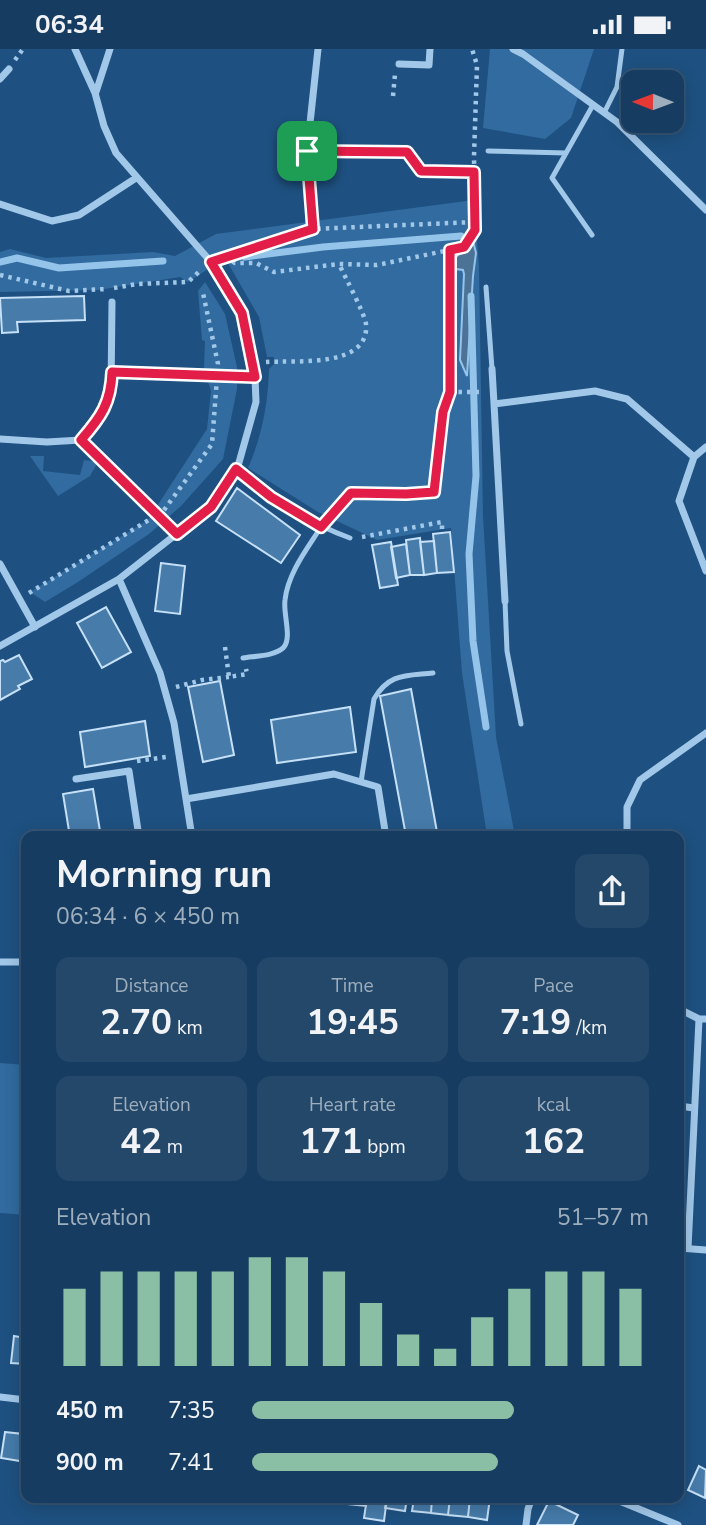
<!DOCTYPE html>
<html lang="en">
<head>
<meta charset="utf-8">
<style>
	body { margin:0; font-family:"Nunito Sans",sans-serif; background:#23486a; color:#f1f3f6; height:100vh; display:flex; flex-direction:column; font-size:26px; white-space:nowrap }
	* { box-sizing:border-box; margin:0 }
	p { font-size:23px; color:#9eaebd }
	.icon { flex:none; width:38px; height:38px; fill:none; stroke:currentColor; stroke-width:2; stroke-linecap:round; stroke-linejoin:round }
	.map { position:relative; flex:1; overflow:hidden }
	.sheet { position:absolute; left:21px; top:782px; width:663px; height:672px; display:flex; flex-direction:column; background:#163d61; border-radius:14px; box-shadow:0 4px 18px #0003,0 0 0 2px #355676 }
	.sheet>* { flex:none }
	.needle { width:46px; rotate:271deg }
	.controls { position:absolute; left:621px; top:21px; display:grid; gap:14px }
	.controls a { display:grid; place-items:center; width:63px; height:63px; border-radius:14px; background:#163d61; box-shadow:0 4px 18px #0003,0 0 0 2px #355676; font-size:35px }
	.pin { position:absolute; display:grid; place-items:center; width:60px; height:60px; color:#fff; margin:-30px; border-radius:14px; box-shadow:0 4px 10px #0006 }
	.round { display:grid; place-items:center; flex:none; width:74px; height:74px; border-radius:14px; background:#23486a }
	.overview { display:flex; align-items:center; justify-content:space-between; height:119px; padding:0 35px }
	h1 { font-size:38px; font-weight:700; line-height:52px }
	.stats { display:grid; grid-template-columns:repeat(3,1fr); gap:10px; height:119px; padding:7px 35px }
	.stats div { display:grid; align-content:center; border-radius:14px; background:#23486a; text-align:center }
	.stats b { font-size:35px; font-weight:700 }
	.stats small { font-size:19px; font-weight:400 }
	.stats p { font-size:19px }
	.chart { height:196px; padding:14px 35px }
	.chart p { display:flex; justify-content:space-between }
	.chart svg { width:100%; height:126px; margin-top:7px; stroke:#8abfa5; stroke-width:6 }
	ul { padding:0 35px; list-style:none; font-size:23px }
	li { display:grid; grid-template-columns:112px 84px 1fr; align-items:center; height:52px }
	li i { height:18px; border-radius:9px; background:#8abfa5 }
	.status { display:flex; justify-content:space-between; align-items:center; height:49px; padding:0 35px; background:#163d61; direction:ltr }
	.status svg { height:19px; fill:currentColor }
	.map>svg:first-child { display:block }
	.green { fill:#316b9f }
	.water { fill:#4c7295; stroke:#95c4eb; stroke-width:2 }
	.lines { fill:none; stroke-linecap:round; stroke-linejoin:round }
	.stream { stroke:#95c4eb; stroke-width:7 }
	.building { fill:#467baa; stroke:#c6e0f7; stroke-width:2 }
	.path { stroke:#a2c8e9; stroke-width:4.5; stroke-dasharray:3.5 5; stroke-linecap:butt }
	.lane { stroke:#a2c8e9; stroke-width:5 }
	.street { stroke:#a2c8e9; stroke-width:7 }
	.route-casing { stroke:#fff; stroke-width:14 }
	.route { stroke:#e11d48; stroke-width:9 }
</style>
</head>
<body>
<div class="status"><b>06:34</b><svg viewBox="0 0 49 12"><path d="M0 12V9h3v3zM5 12V6h3v6zM10 12V3h3v9zM15 12V0h3v12zM26 1h20v11H26zM47 4h2v5h-2z"/></svg></div>
<div class="map">
<svg width="706" height="1476" viewBox="0 0 706 1476">
	<rect width="100%" height="100%" fill="#1e5181"/>
	<path class="green" d="M490 0H594L571 69 545 90 483 79Z
		M474 151 479 218 483 467 496 688 515 787H487L462 624 451 479 377 491 318 463 248 419C262 387 268 355 269 320L274 315V308H267L259 268 225 209 188 233 180 228 98 241 0 243V203L10 200 46 209 153 203 175 207 216 185Z
		M205 233 225 265 237 318V340L223 410 181 457 149 485 78 533 45 553 30 543 148 471 207 380 211 342 204 320 205 292 202 291 198 242Z
		M30 407H44L43 422 80 426 84 411 98 413 90 427 58 447Z
		M0 1014 26 1016V1166L0 1164Z"/>
	<path class="water" d="M473 192 476 204 473 227 467 327 460 311 464 225 463 221 456 220 455 209Z"/>
	<g class="lines">
		<path class="stream" d="M245 208 323 198 461 187
			M0 213 17 209 59 219 163 212
			M471 247 476 427 469 505 473 592 486 678"/>
	</g>
	<path class="building" d="M84 247 85 271 17 273 18 283 2 284 0 249Z
		M237 439 300 486 281 514 216 472Z
		M450 483 454 523 437 524 433 485Z
		M420 489 424 526H410L406 491Z
		M434 492 437 524 424 526 420 493Z
		M391 493 398 536 380 539 372 496Z
		M406 495 410 526 396 529 391 498Z
		M161 514 185 517 180 565 155 562Z
		M106 558 131 603 102 619 77 574Z
		M19 606 32 630 18 637 20 640 0 651V612L3 611 5 613Z
		M220 632 234 706 203 713 188 638Z
		M411 640 437 783 406 787 380 647Z
		M350 658 356 703 277 714 271 671Z
		M145 672 150 707 85 718 80 683Z
		M93 740 101 788H70L63 745Z
		M14 1287 26 1289V1315L11 1314Z
		M5 1383 23 1385 20 1412 1 1409Z
		M23 1385 26 1386V1412H20Z
		M699 1417 706 1421 705 1449 688 1441Z
		M349 1449H367L366 1457 348 1455Z
		M367 1449H387L384 1472 364 1469Z
		M387 1449H407L405 1462 385 1459Z
		M414 1449H432L431 1464 412 1462Z
		M432 1449H450L448 1466 431 1464Z
		M450 1449H470L468 1468 448 1466Z
		M470 1449H490L487 1471 468 1468Z
		M549 1452 578 1466 573 1476H537Z"/>
	<g class="lines">
		<path class="path" d="M15 11 23 0
			M393 47 395 25
			M308 114 313 180
			M433 122 474 123
			M228 207 313 180 474 173 469 174
			M225 208 235 214H256L274 223 339 215 377 216 464 198 475 181 474 107 477 16 472 0
			M0 226 69 242 106 240
			M114 239 137 235 188 233 202 220
			M266 313C293 311 370 320 366 275 364 263 345 228 339 215
			M123 323 241 328
			M450 343H480
			M89 399 168 476
			M159 468 212 395 218 315 203 244
			M329 468 351 444 406 445 434 443 443 363 450 343V201
			M362 488 442 473V481
			M29 544 157 466
			M225 598 229 628 247 625 246 620
			M176 638 202 631 229 628
			M137 712 166 708"/>
		<path class="lane" d="M604 64 617 38 622 0
			M488 102 566 104
			M592 186 552 129 593 56
			M486 238 492 320
			M236 420C271 448 308 474 350 489
			M505 552 507 602 521 675
			M243 609C255 607 276 607 284 598 292 588 283 565 285 551 288 524 307 500 321 478
			M361 733 374 650C389 624 406 627 433 624"/>
		<path class="street" d="M318 0 307 102 407 103 421 122
			M513 0 523 5 617 73 706 161
			M399 15 429 16 430 0
			M0 30 9 20
			M96 43 110 0
			M0 155 52 172 79 166 136 129
			M492 320 494 355
			M0 390 47 393 81 391 100 369 111 343 112 253
			M706 398 694 408 679 452 706 522
			M0 515 35 578
			M119 530 160 624 174 674 192 788
			M505 552 494 355 595 342 627 350 694 408
			M0 597 119 530 211 458 238 417 256 353 255 328 242 264 211 213 116 104 104 77 95 44 75 0
			M76 730 129 722 139 788
			M186 750 334 725 378 738 386 788
			M627 788V758L640 731 706 684
			M0 913H22
			M679 960 699 970H706
			M679 1057 694 1059
			M679 1199 706 1201
			M688 1199 699 970
			M0 1348 26 1351
			M612 1449 678 1476
			M526 1476 528 1460 532 1449"/>
	</g>
	<g class="lines">
		<g class="route-casing">
			<path id="route" d="M307 102 407 103 421 122 474 123 475 181 464 198 450 201V343L443 363 434 443 406 445 351 444 321 478 271 448 236 420 211 458 177 485 81 391C101 368 111 354 112 323L255 328 242 264 211 213 313 180Z"/>
		</g>
		<use href="#route" class="route"/>
	</g>
</svg>
<div class="controls">
<a><svg class="needle" viewBox="-14 -14 28 28"><path d="M0-13l5 13h-10z" fill="#e53935"/><path d="M0 13l5-13h-10z" fill="#9eaebd"/></svg></a>
</div>
<div class="pin" style="left:307px;top:102px;background:#1e9e55"><svg class="icon" aria-label="arrive" viewBox="0 0 24 24"><path d="M6 21V4h12l-3 4 3 4H6"/></svg></div>
<section class="sheet">
<div class="overview"><div><h1>Morning run</h1><p>06:34 · 6 × 450 m</p></div><a class="round"><svg class="icon" aria-label="share" viewBox="0 0 24 24"><path d="M12 15V3M7 8l5-5 5 5M5 13v7h14v-7"/></svg></a></div>
<div class="stats">
<div><p>Distance</p><b>2.70<small> km</small></b></div>
<div><p>Time</p><b>19:45</b></div>
<div><p>Pace</p><b>7:19<small> /km</small></b></div>
</div>
<div class="stats">
<div><p>Elevation</p><b>42<small> m</small></b></div>
<div><p>Heart rate</p><b>171<small> bpm</small></b></div>
<div><p>kcal</p><b>162</b></div>
</div>
<div class="chart"><p><span>Elevation</span>51–57 m</p>
<svg viewBox="0 0 160 44" preserveAspectRatio="none"><path d="M5 44V17M15 44V11M25 44V11M35 44V11M45 44V11M55 44V6M65 44V6M75 44V11M85 44V22M95 44V33M105 44V38M115 44V27M125 44V17M135 44V11M145 44V11M155 44V17"/></svg>
</div>
<ul>
<li><b>450 m</b>7:35<i style="width:66%"></i></li>
<li><b>900 m</b>7:41<i style="width:62%"></i></li>
</ul>
</section>
</div>
</body>
</html>
